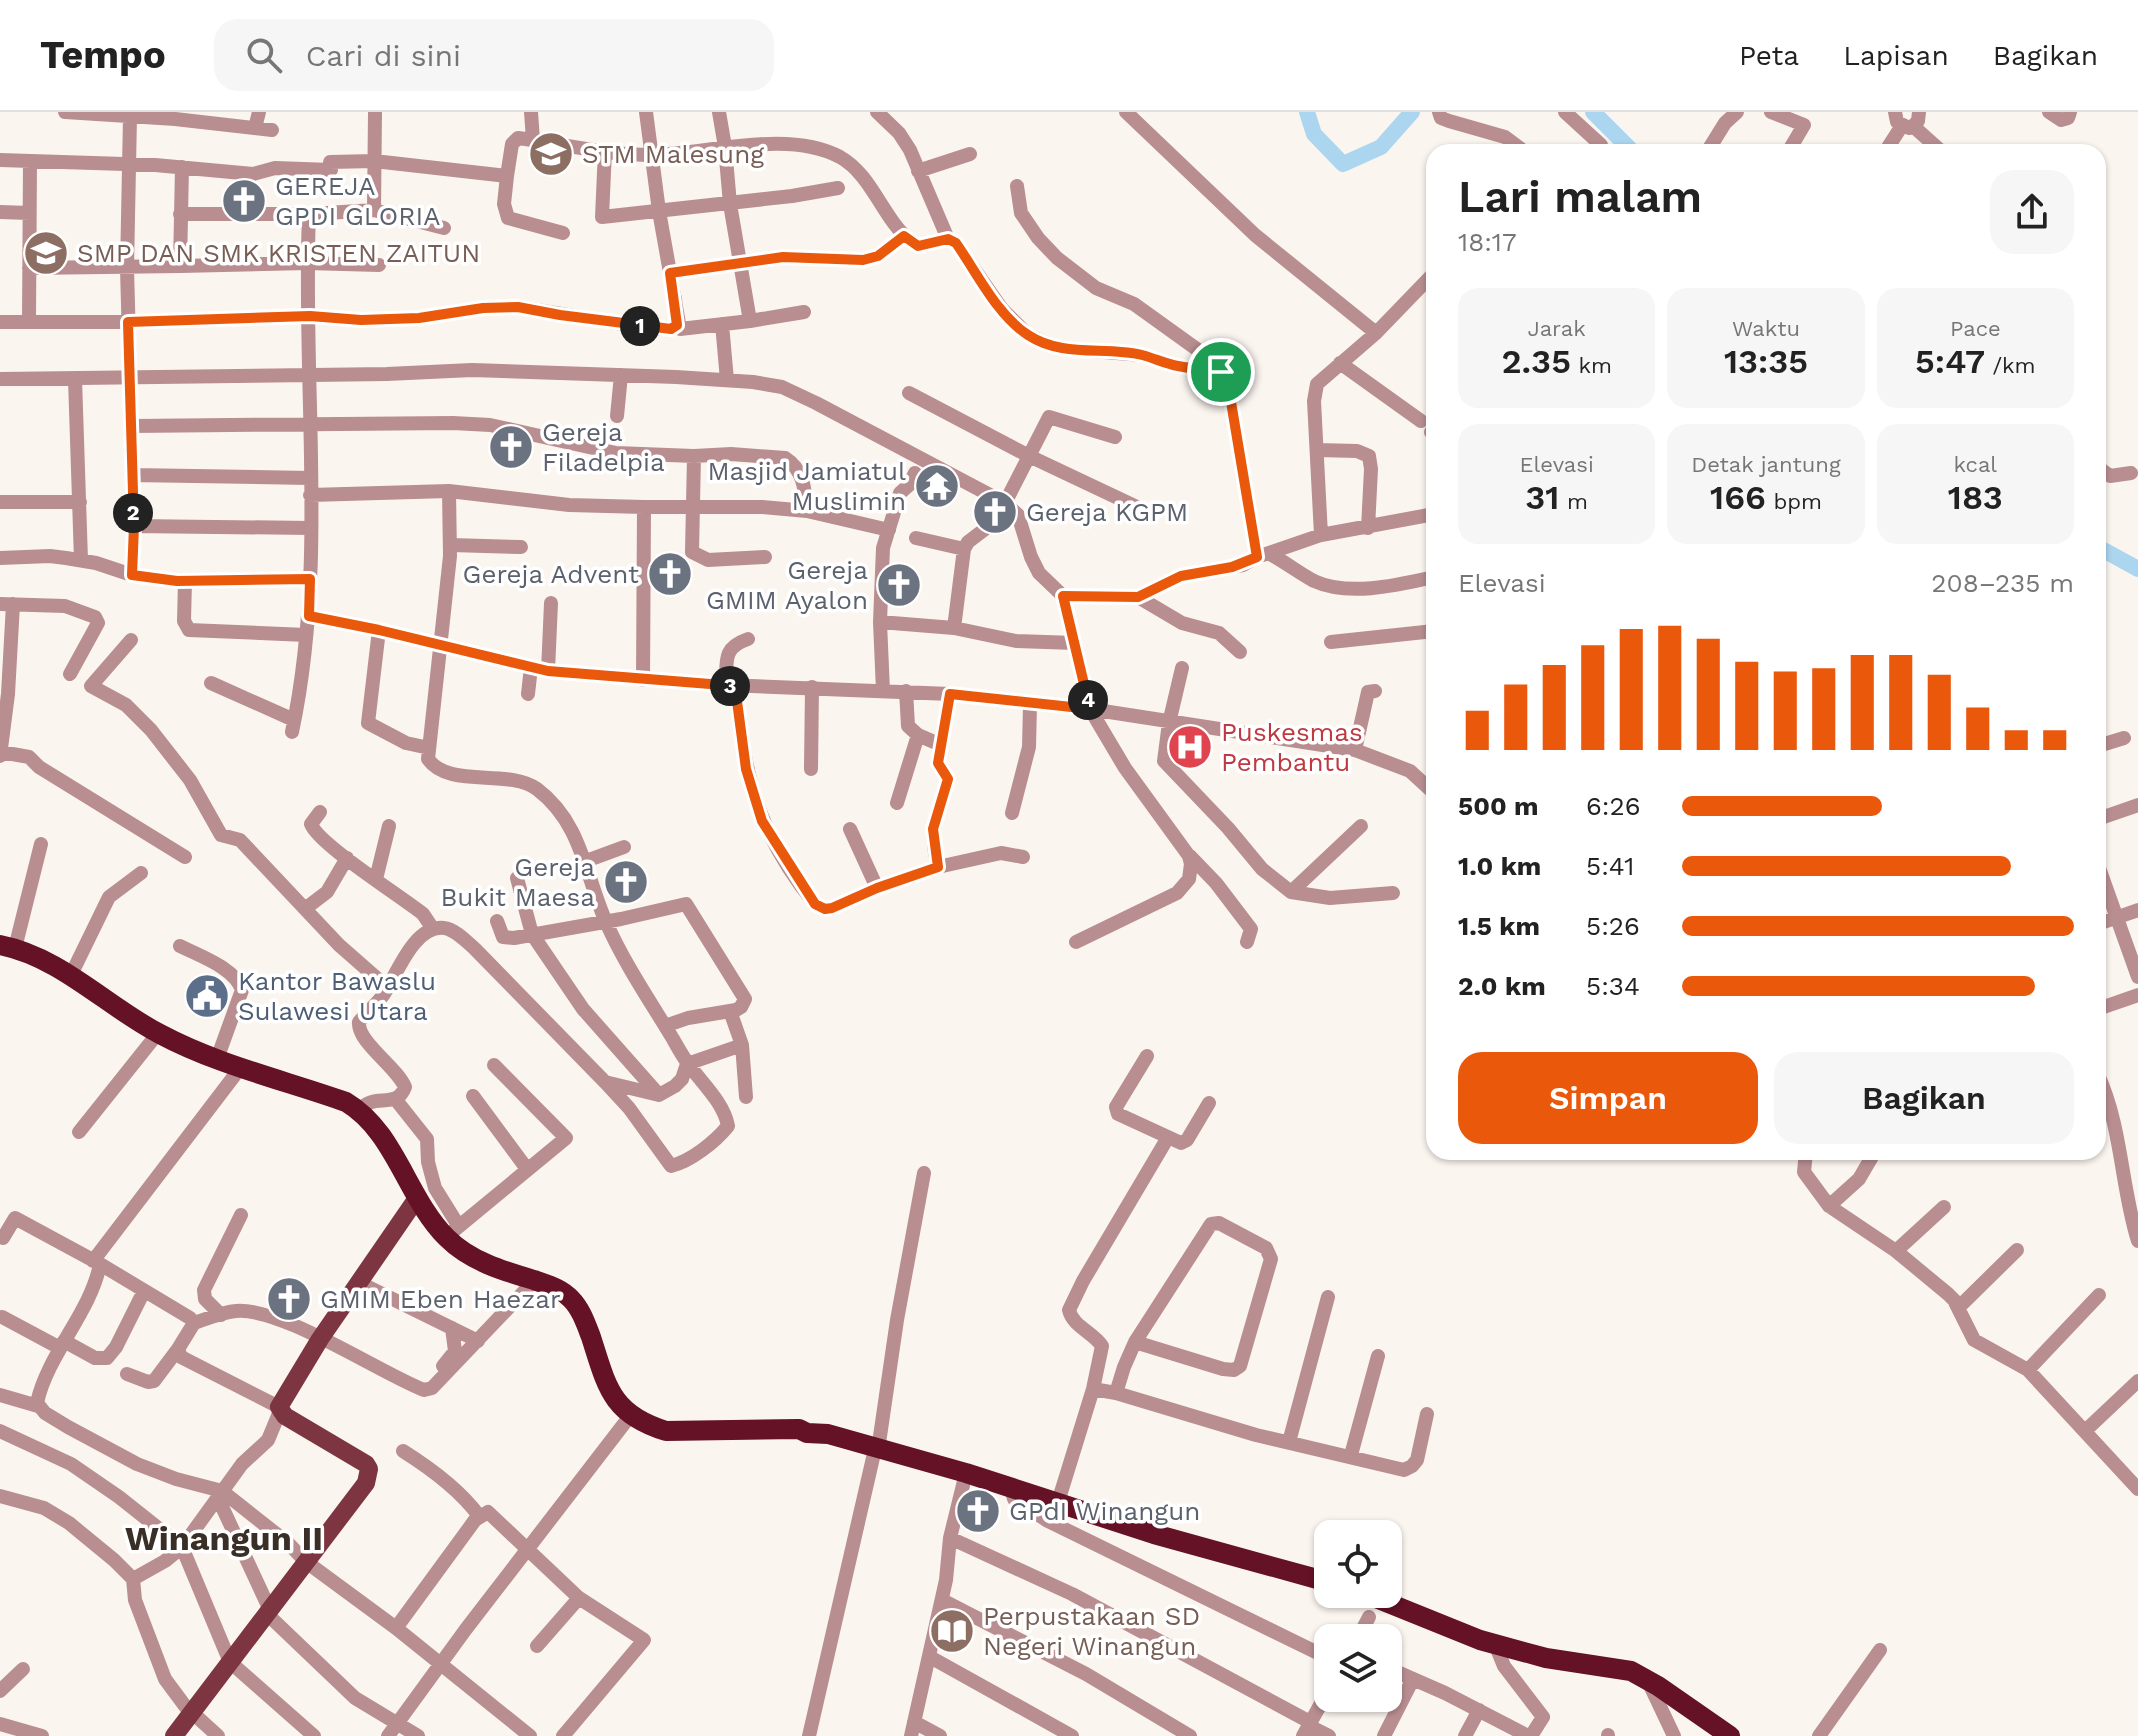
<!DOCTYPE html>
<html lang="id">
<head>
<meta charset="utf-8">
<style>
	body { margin:0; font-family:"Work Sans",sans-serif; background:#f6f6f6; color:#222; height:100vh; display:flex; flex-direction:column; font-size:30px; white-space:nowrap }
	* { box-sizing:border-box; margin:0 }
	p { font-size:26px; color:#767676 }
	.icon { flex:none; width:44px; height:44px; fill:none; stroke:currentColor; stroke-width:2; stroke-linecap:round; stroke-linejoin:round }
	.map { position:relative; flex:1; overflow:hidden }
	.drawer { position:absolute; left:1426px; top:32px; width:680px; height:1016px; display:flex; flex-direction:column; background:#fff; border-radius:24px; box-shadow:0 2px 6px #0004 }
	.drawer>* { flex:none }
	.fabs { position:absolute; left:1314px; top:1408px; display:grid; gap:16px }
	.fabs a { display:grid; place-items:center; width:88px; height:88px; border-radius:16px; background:#fff; box-shadow:0 2px 6px #0004; font-size:40px }
	.pin { position:absolute; display:grid; place-items:center; width:68px; height:68px; color:#fff; margin:-34px; border:4px solid #fff; border-radius:50%; box-shadow:0 2px 8px #0007 }
	.km { position:absolute; width:40px; height:40px; margin:-20px; border-radius:50%; background:#222; color:#fff; font-size:22px; line-height:40px; text-align:center }
	.round { display:grid; place-items:center; flex:none; width:84px; height:84px; border-radius:24px; background:#f6f6f6 }
	.summary { display:flex; align-items:center; justify-content:space-between; height:136px; padding:0 32px }
	h1 { font-size:44px; font-weight:600; line-height:60px }
	.stats { display:grid; grid-template-columns:repeat(3,1fr); gap:12px; height:136px; padding:8px 32px }
	.stats div { display:grid; align-content:center; border-radius:20px; background:#f6f6f6; text-align:center }
	.stats b { font-size:34px; font-weight:600 }
	.stats small { font-size:22px; font-weight:400 }
	.stats p { font-size:22px }
	.chart { height:224px; padding:16px 32px }
	.chart p { display:flex; justify-content:space-between }
	.chart svg { width:100%; height:144px; margin-top:8px; stroke:#ea580c; stroke-width:6 }
	.action { display:flex; gap:16px; margin-top:auto; padding:16px 32px }
	.action a { flex:1; height:92px; border-radius:24px; background:#ea580c; color:#fff; font-size:32px; font-weight:600; line-height:92px; text-align:center }
	.action a+a { background:#f6f6f6; color:#222 }
	ul { padding:0 32px; list-style:none; font-size:26px }
	li { display:grid; grid-template-columns:128px 96px 1fr; align-items:center; height:60px }
	li i { height:20px; border-radius:10px; background:#ea580c }
	header { display:flex; align-items:center; gap:48px; box-sizing:border-box; height:112px; padding:0 40px; background:#fff; border-bottom:2px solid #e0e0e0 }
	header strong { font-size:38px }
	nav { display:flex; gap:44px; margin-inline-start:auto; font-size:28px }
	.search { width:560px; height:72px; background:#f6f6f6; display:flex; align-items:center; gap:20px; box-sizing:border-box; padding:0 28px; border-radius:24px; color:#767676; font-size:30px }
	.map>svg:first-child { display:block }
	.lines { fill:none; stroke-linecap:round; stroke-linejoin:round }
	.river { stroke:#acd6f0; stroke-width:16 }
	.minor { stroke:#b98e91; stroke-width:14 }
	.major { stroke:#7d3641; stroke-width:18 }
	.highway { stroke:#651126; stroke-width:20 }
	.route-casing { stroke:#fff; stroke-width:16 }
	.route { stroke:#ea580c; stroke-width:10 }
	.labels { text-anchor:middle; stroke-width:7; stroke-linejoin:round; paint-order:stroke }
	.education-label { font-size:26px; fill:#785e54; stroke:#fff; text-anchor:start }
	.worship-label { font-size:26px; fill:#5b616d; stroke:#fff; text-anchor:start }
	.health-label { font-size:26px; fill:#be3a42; stroke:#fff; text-anchor:start }
	.service-label { font-size:26px; fill:#4e5e75; stroke:#fff; text-anchor:start }
	.district-label { font-size:34px; font-weight:bold; fill:#3a2f26; stroke:#fff }
</style>
</head>
<body>
<header>
<strong>Tempo</strong>
<div class="search"><svg class="icon" aria-label="search" viewBox="0 0 24 24"><circle cx="10" cy="10" r="6"/><path d="M15 15l6 6"/></svg>Cari di sini</div>
<nav><a>Peta</a><a>Lapisan</a><a>Bagikan</a></nav>
</header>
<div class="map">
<svg width="2138" height="1624" viewBox="0 0 2138 1624">
	<rect width="100%" height="100%" fill="#fbf5f0"/>
	<g class="lines">
		<path class="river" d="M1307 0 1314 22 1343 52 1381 35 1412 0
			M1593 0 1633 40
			M2098 435 2138 457"/>
		<path class="minor" d="M65 0 175 7 272 18
			M531 0 533 28
			M646 0 659 99 680 217 750 209 730 92 725 35 719 0
			M877 0 899 21 910 38 948 127
			M1126 0 1255 123 1376 221
			M1439 0 1441 6 1449 9 1505 25 1525 40
			M1565 0 1601 33 1596 40
			M1771 0 1804 13 1788 40
			M1895 0 1897 10 1909 16
			M2049 0 2061 8 2068 6 2070 0
			M130 5 127 156 134 414 132 463
			M1913 14 1942 40
			M1913 14 1918 9 1919 0
			M255 16 259 0
			M605 38 602 105 792 84 838 76
			M1707 40 1725 11 1737 0
			M1885 40 1901 15
			M0 48 155 53 253 62 275 56 331 58
			M330 50 374 49 507 64 512 32 518 26C562 32 608 43 652 43 709 42 787 17 840 45 872 63 882 105 910 129L918 134 948 127 956 131 1002 197 1027 222 1050 233 1066 237 1142 243 1176 254 1221 260
			M182 55 180 154 307 151 379 153
			M918 59 970 42
			M507 64 504 92 508 106 563 121
			M1017 74 1021 101 1038 126 1057 146 1096 176 1134 192 1205 243 1221 260 1230 284 1257 445
			M374 98 375 0
			M0 100 29 101
			M180 102H311L374 98 444 116
			M29 156 180 154
			M670 161 783 145 863 148 878 144 904 124
			M29 209 30 49
			M750 209 804 200
			M0 210H128L310 204 361 208 419 206 483 196 518 195 648 216 671 217 677 213 675 186
			M722 212 727 268
			M1340 251 1421 309
			M0 267 387 262 472 258 676 265 753 270 782 275 816 291 1005 391 1018 403 1031 445 1039 461 1063 484 1090 597 1125 656 1189 744 1191 752 1189 767 1177 781 1076 830
			M75 267 81 448
			M909 281 1029 344 1137 395
			M617 304 621 263
			M131 314 453 311 490 313 616 341 694 344 731 342 785 346C804 358 805 378 807 399
			M1431 320H1434
			M1317 338 1357 339 1369 344 1371 357 1368 416
			M694 344 692 440 708 448 765 445
			M2098 355 2110 364 2131 361
			M132 363 310 366
			M449 379 450 444 428 647C449 677 508 656 537 677 582 711 585 763 606 810 624 851 650 889 673 927 678 936 683 945 689 953 702 971 724 991 728 1014 715 1030 691 1049 671 1054L629 996 605 970
			M310 383 449 379 569 393 644 395 643 568
			M0 390H80
			M1005 391 1049 305 1115 325
			M644 395H762L807 399 889 418
			M134 414 310 416
			M1321 423 1314 289 1317 272 1376 221 1434 161
			M916 426 964 437
			M451 433 521 435
			M1270 442C1285 450 1299 461 1314 469 1349 485 1398 473 1434 465
			M0 446 50 444 66 446 96 451 132 463 177 469 310 467
			M185 469 184 509 189 518 306 523
			M1063 484 1138 485 1181 464 1243 453 1257 445 1321 423 1434 402
			M1138 485 1182 511 1219 521 1240 540
			M0 492 65 494 95 505 98 511 70 562
			M309 504 379 518 548 559 726 573 950 582 1090 597 1355 638 1410 659 1434 681
			M880 510 954 516 1016 529 1075 531
			M954 516 964 437 968 430 993 411
			M379 518 368 611 406 631 429 636
			M131 528 91 574 126 593 151 618 190 668 221 723 240 728 339 833 388 876
			M1331 530 1434 519
			M1182 556 1169 611 1164 649 1228 716 1262 757 1291 780 1330 786 1393 781
			M548 559 551 491
			M211 571 294 608
			M726 573C727 549 722 536 748 527
			M735 574C744 663 757 721 815 792L825 797 832 796 877 776 938 755 1001 741 1023 745
			M883 579 880 510 883 436 900 381 909 373 915 361
			M906 579 908 614 918 623 941 633
			M528 582 531 555
			M292 620C328 450 302 274 309 102
			M2098 634 2124 626
			M1355 638 1368 580 1375 579
			M1 640 29 645 39 655 185 745
			M0 644 8 582 13 492
			M811 657 812 575
			M897 691 918 623
			M320 700 311 712C318 732 402 785 423 802L433 817
			M1012 701 1029 635 1030 593
			M2098 707 2138 693
			M850 717 877 776
			M1190 744 1216 771 1251 817 1247 830
			M586 749 624 735
			M2098 753 2138 865
			M938 755C928 715 937 705 948 667L938 651 950 582
			M517 766 532 822 583 897 659 983
			M376 767 389 714
			M1291 780 1361 714
			M306 796 327 780 347 746
			M497 809 503 825 514 826 621 807 686 792 745 887 741 895 736 898 688 906 665 914
			M2098 812 2138 798
			M180 834C200 844 235 856 242 878L217 947
			M15 836 41 732
			M70 865 109 785 141 761
			M2098 897 2138 883
			M730 899 742 933 746 985
			M1147 944 1116 995 1118 1002 1181 1031 1187 1028 1209 991
			M687 952 742 933
			M2098 963C2122 1015 2121 1075 2138 1129
			M473 984 527 1057
			M396 988 427 1027 428 1050 435 1076 458 1113
			M360 998C373 980 397 998 405 975 396 954 357 930 359 910 367 900 377 892 384 882 397 862 414 813 444 816 455 817 467 830 475 837L605 970 659 983 675 974 682 967 687 952
			M79 1020 158 921
			M1806 1040 1804 1060 1829 1094 1896 1139 1948 1182 1954 1188 1974 1228 2028 1258 2138 1377
			M1829 1094 1859 1067 1873 1043
			M446 1125 566 1026 494 953
			M3 1126 15 1106 100 1152 190 1206 194 1211 178 1237 181 1245 279 1295
			M1896 1139 1944 1095
			M93 1149 241 955
			M100 1152C91 1200 47 1243 37 1291L45 1301 68 1315 137 1352 176 1367 222 1379 289 1432 305 1449 396 1516 530 1624
			M358 1170 478 1229
			M1958 1196 2017 1138
			M221 1203 205 1187 204 1178 241 1103
			M2 1205 60 1236
			M194 1211C207 1207 222 1200 236 1199 282 1195 378 1260 424 1278L432 1276 534 1169
			M64 1229 95 1246H107L116 1235 144 1179
			M443 1254 455 1239 452 1216
			M2028 1258 2099 1183
			M127 1262 148 1270 154 1269 178 1237
			M1093 1277 1116 1281 1256 1323 1404 1358 1412 1354 1417 1348 1427 1302
			M1116 1281 1124 1255 1135 1230 1223 1257 1234 1258 1240 1254 1271 1147 1266 1136 1219 1111 1211 1112 1135 1230
			M0 1283 38 1294
			M0 1319 71 1352 119 1385 182 1435 230 1550 314 1624
			M2085 1319 2138 1269
			M1289 1330 1328 1185
			M878 1338 897 1208 924 1061
			M403 1339C430 1356 460 1378 479 1404
			M1351 1343 1378 1244
			M1011 1376 1014 1387 1048 1409 1328 1546
			M0 1384 44 1396 69 1411 114 1448 133 1467 135 1488 165 1567 185 1594 218 1624
			M218 1386 270 1498
			M1058 1390 1093 1277 1102 1234C1093 1220 1073 1215 1069 1198L1083 1169 1167 1027
			M950 1426 1072 1482 1310 1610
			M133 1467 165 1449 182 1435 242 1352 268 1328 280 1299
			M942 1488 1086 1562 1190 1624
			M267 1502 355 1586 418 1624
			M396 1516 475 1408 488 1400 579 1486 537 1534
			M1358 1526 1369 1505
			M1495 1532 1504 1554 1543 1605 1531 1624
			M930 1545 1072 1624
			M1388 1556 1445 1581 1528 1624
			M1647 1567 1674 1624
			M0 1579 23 1557
			M914 1610 940 1624
			M0 1612 42 1624
			M1309 1614 1329 1624
			M388 1624 466 1517 630 1304
			M563 1624 644 1528 579 1486
			M809 1624 875 1337
			M911 1624 946 1468 950 1426 966 1361
			M1303 1624 1328 1579
			M1384 1624 1413 1567
			M1465 1624 1479 1598
			M1608 1624V1623
			M1819 1624 1880 1538"/>
		<path class="major" d="M174 1624 366 1371 369 1357 366 1352 285 1304 279 1295 320 1227 417 1086"/>
		<path class="highway" d="M0 833C61 845 106 894 160 922 218 953 284 968 346 990 396 1020 406 1085 447 1126 470 1149 503 1159 534 1168 548 1173 561 1176 571 1187 581 1197 586 1212 591 1225 607 1275 611 1302 666 1319L799 1317 807 1321 828 1322 966 1361 1154 1422 1328 1470
			M1366 1482 1480 1528 1546 1546 1631 1559 1658 1574 1730 1624"/>
	</g>
	<g class="lines">
		<g class="route-casing">
			<path id="route" d="M904 124 918 134 948 127 956 131C977 161 997 203 1028 223 1063 246 1104 234 1142 243 1154 246 1166 252 1178 254 1192 257 1206 258 1221 260L1230 284 1257 445 1232 455 1181 464 1138 485 1063 484 1090 597 950 582 938 651 948 667 933 717 938 755 877 776 832 796 825 797 815 792 762 709 746 657 735 574 548 559 379 518 309 504 310 467 177 469 132 463 134 414 128 210 310 204 361 208 419 206 483 196 518 195 560 203 671 217 677 213 670 161 783 145 863 148 878 144Z"/>
		</g>
		<use href="#route" class="route"/>
	</g>
	<defs>
		<g id="school-disc" transform="scale(2.3)"><circle r="9.5" fill="#8d6e63" stroke="#fff"/><path d="M0-5L7-2L0 1L-7-2ZM-4 1L0 2.5L4 1V4Q0 6-4 4Z" fill="#fff"/></g>
		<g id="church-disc" transform="scale(2.3)"><circle r="9.5" fill="#6b7280" stroke="#fff"/><path d="M-1.2-6h2.4v3.5h3.3v2.4h-3.3V6h-2.4V-.1h-3.3v-2.4h3.3Z" fill="#fff"/></g>
		<g id="temple-disc" transform="scale(2.3)"><circle r="9.5" fill="#6b7280" stroke="#fff"/><path d="M0-6L5-2H3V0L6.5 2.5H4V6H1.5V3h-3V6H-4V2.5H-6.5L-3 0V-2H-5Z" fill="#fff"/></g>
		<g id="hospital-disc" transform="scale(2.3)"><circle r="9.5" fill="#e0444e" stroke="#fff"/><path d="M-5-5h3v3.5h4V-5h3V5h-3V1.5h-4V5h-3Z" fill="#fff"/></g>
		<g id="civic-disc" transform="scale(2.3)"><circle r="9.5" fill="#5c6f8a" stroke="#fff"/><path d="M-.6-6.5H3V-4.5H.6V-3L4-1V1h2V6H-6V1h2V-1L-.6-3ZM-1.2 2.5V6h2.4V2.5Z" fill="#fff"/></g>
		<g id="library-disc" transform="scale(2.3)"><circle r="9.5" fill="#8d6e63" stroke="#fff"/><path d="M-6-4Q-3-5.5-.7-3.5V5Q-3 3-6 4ZM6-4Q3-5.5 .7-3.5V5Q3 3 6 4Z" fill="#fff"/></g>
	</defs>
	<g fill-rule="evenodd">
		<use href="#school-disc" x="551" y="42"/>
		<use href="#church-disc" x="244" y="89"/>
		<use href="#school-disc" x="46" y="141"/>
		<use href="#church-disc" x="511" y="335"/>
		<use href="#temple-disc" x="937" y="374"/>
		<use href="#church-disc" x="995" y="400"/>
		<use href="#church-disc" x="670" y="462"/>
		<use href="#church-disc" x="899" y="473"/>
		<use href="#hospital-disc" x="1190" y="635"/>
		<use href="#church-disc" x="626" y="770"/>
		<use href="#civic-disc" x="207" y="884"/>
		<use href="#church-disc" x="289" y="1187"/>
		<use href="#church-disc" x="978" y="1399"/>
		<use href="#library-disc" x="952" y="1519"/>
	</g>
	<g class="labels">
		<g class="education-label">
			<text x="582" y="51">STM Malesung</text>
			<text x="77" y="150">SMP DAN SMK KRISTEN ZAITUN</text>
			<text x="983" y="1513">Perpustakaan SD<tspan x="983" dy="30">Negeri Winangun</tspan></text>
		</g>
		<g class="worship-label">
			<text x="275" y="83">GEREJA<tspan x="275" dy="30">GPDI GLORIA</tspan></text>
			<text x="542" y="329">Gereja<tspan x="542" dy="30">Filadelpia</tspan></text>
			<text x="906" y="368" text-anchor="end">Masjid Jamiatul<tspan x="906" dy="30">Muslimin</tspan></text>
			<text x="1026" y="409">Gereja KGPM</text>
			<text x="868" y="467" text-anchor="end">Gereja<tspan x="868" dy="30">GMIM Ayalon</tspan></text>
			<text x="639" y="471" text-anchor="end">Gereja Advent</text>
			<text x="595" y="764" text-anchor="end">Gereja<tspan x="595" dy="30">Bukit Maesa</tspan></text>
			<text x="320" y="1196">GMIM Eben Haezar</text>
			<text x="1009" y="1408">GPdI Winangun</text>
		</g>
		<g class="health-label">
			<text x="1221" y="629">Puskesmas<tspan x="1221" dy="30">Pembantu</tspan></text>
		</g>
		<g class="service-label">
			<text x="238" y="878">Kantor Bawaslu<tspan x="238" dy="30">Sulawesi Utara</tspan></text>
		</g>
		<g class="district-label">
			<text x="224" y="1438">Winangun II</text>
		</g>
	</g>
</svg>
<div class="fabs">
<a><svg class="icon" aria-label="locate" viewBox="0 0 24 24"><circle cx="12" cy="12" r="6"/><path d="M12 2v4M12 18v4M2 12h4M18 12h4"/></svg></a>
<a><svg class="icon" aria-label="layers" viewBox="0 0 24 24"><path d="M12 4l9 5-9 5-9-5zM3 14l9 5 9-5"/></svg></a>
</div>
<div class="pin" style="left:1221px;top:260px;background:#1e9e55"><svg class="icon" aria-label="arrive" viewBox="0 0 24 24"><path d="M6 21V4h12l-3 4 3 4H6"/></svg></div>
<b class="km" style="left:640px;top:214px">1</b>
<b class="km" style="left:133px;top:401px">2</b>
<b class="km" style="left:730px;top:574px">3</b>
<b class="km" style="left:1088px;top:588px">4</b>
<section class="drawer">
<div class="summary"><div><h1>Lari malam</h1><p>18:17</p></div><a class="round"><svg class="icon" aria-label="share" viewBox="0 0 24 24"><path d="M12 15V3M7 8l5-5 5 5M5 13v7h14v-7"/></svg></a></div>
<div class="stats">
<div><p>Jarak</p><b>2.35<small> km</small></b></div>
<div><p>Waktu</p><b>13:35</b></div>
<div><p>Pace</p><b>5:47<small> /km</small></b></div>
</div>
<div class="stats">
<div><p>Elevasi</p><b>31<small> m</small></b></div>
<div><p>Detak jantung</p><b>166<small> bpm</small></b></div>
<div><p>kcal</p><b>183</b></div>
</div>
<div class="chart"><p><span>Elevasi</span>208–235 m</p>
<svg viewBox="0 0 160 44" preserveAspectRatio="none"><path d="M5 44V32M15 44V24M25 44V18M35 44V12M45 44V7M55 44V6M65 44V10M75 44V17M85 44V20M95 44V19M105 44V15M115 44V15M125 44V21M135 44V31M145 44V38M155 44V38"/></svg>
</div>
<ul>
<li><b>500 m</b>6:26<i style="width:51%"></i></li>
<li><b>1.0 km</b>5:41<i style="width:84%"></i></li>
<li><b>1.5 km</b>5:26<i style="width:100%"></i></li>
<li><b>2.0 km</b>5:34<i style="width:90%"></i></li>
</ul>
<div class="action"><a>Simpan</a><a>Bagikan</a></div>
</section>
</div>
</body>
</html>
